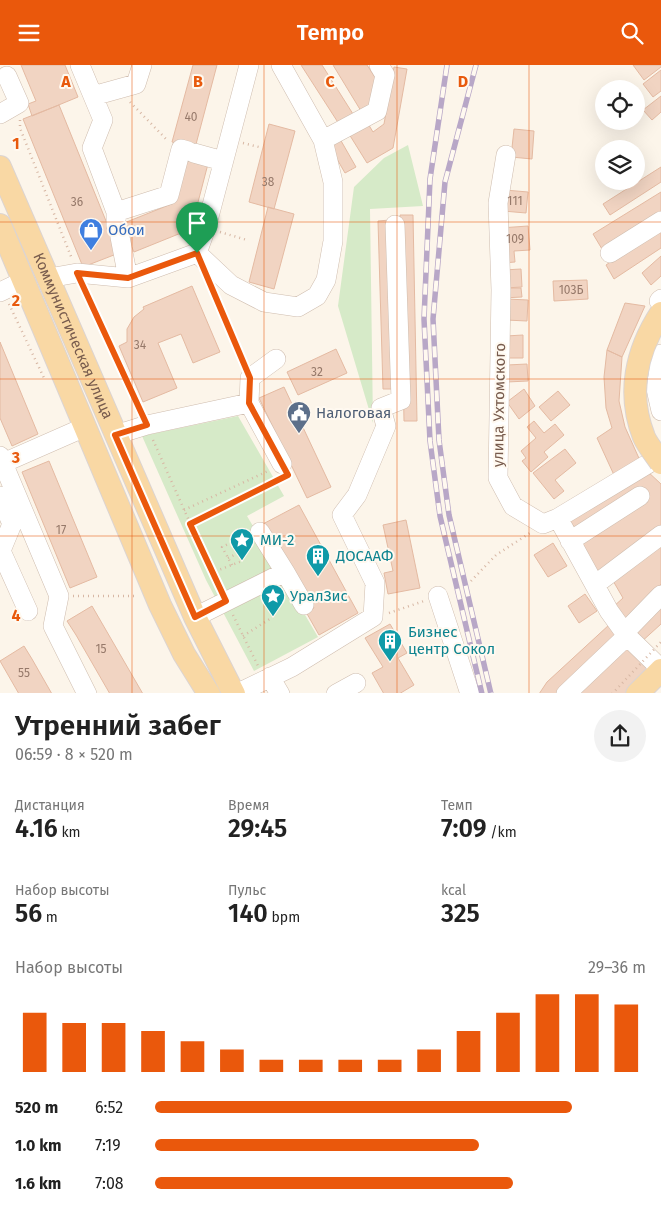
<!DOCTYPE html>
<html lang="ru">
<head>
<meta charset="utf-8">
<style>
	body { margin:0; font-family:"Fira Sans",sans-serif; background:#f2f2f2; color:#222; height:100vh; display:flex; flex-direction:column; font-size:19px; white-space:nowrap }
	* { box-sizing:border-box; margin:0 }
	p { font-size:16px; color:#767676 }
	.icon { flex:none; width:28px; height:28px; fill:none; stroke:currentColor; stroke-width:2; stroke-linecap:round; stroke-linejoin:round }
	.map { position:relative; height:628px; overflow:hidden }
	.side { display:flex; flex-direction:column; background:#fff; flex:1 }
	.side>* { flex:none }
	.tools { position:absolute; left:595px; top:15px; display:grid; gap:10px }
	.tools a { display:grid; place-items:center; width:50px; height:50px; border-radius:50%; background:#fff; box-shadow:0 5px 20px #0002; font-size:25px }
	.pin { position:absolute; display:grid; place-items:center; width:42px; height:42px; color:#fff; margin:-51px -21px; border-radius:50% 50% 50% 0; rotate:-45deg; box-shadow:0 0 5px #0007 }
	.pin .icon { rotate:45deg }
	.round { display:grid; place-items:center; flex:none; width:52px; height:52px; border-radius:26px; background:#f2f2f2 }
	.summary { display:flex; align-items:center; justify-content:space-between; height:85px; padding:0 15px }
	h1 { font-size:28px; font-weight:600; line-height:38px }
	.metrics { display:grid; grid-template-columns:repeat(3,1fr); gap:8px; height:85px; padding:5px 15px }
	.metrics div { display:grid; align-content:center }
	.metrics b { font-size:25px; font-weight:600 }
	.metrics small { font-size:14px; font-weight:400 }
	.metrics p { font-size:14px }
	.chart { height:140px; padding:10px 15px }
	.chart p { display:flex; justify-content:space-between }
	.chart svg { width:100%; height:90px; margin-top:5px; stroke:#ea580c; stroke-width:6 }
	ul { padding:0 15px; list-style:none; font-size:16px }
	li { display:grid; grid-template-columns:80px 60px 1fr; align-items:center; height:38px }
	li i { height:12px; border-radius:6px; background:#ea580c }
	header { display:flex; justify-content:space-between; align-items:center; height:65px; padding:0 15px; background:#ea580c; color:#fff; font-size:22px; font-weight:600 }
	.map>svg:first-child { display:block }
	.green { fill:#d6eac8 }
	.building { fill:#f1d4c2; stroke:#e4baa2 }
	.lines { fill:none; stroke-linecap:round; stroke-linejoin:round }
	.minor-casing { stroke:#cfbdaf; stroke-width:20 }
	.major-casing { stroke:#dcd4d1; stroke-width:24 }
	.path { stroke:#d7b7a4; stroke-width:2.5; stroke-dasharray:1 4; stroke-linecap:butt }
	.minor { stroke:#fff; stroke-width:19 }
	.major { stroke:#f9d8a4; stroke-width:22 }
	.rail-casing { stroke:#b8a7c7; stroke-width:5.5 }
	.rail { stroke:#fff9f0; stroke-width:4; stroke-dasharray:11; stroke-linecap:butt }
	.major-bridge-casing { stroke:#dcd4d1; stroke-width:24; stroke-linecap:butt }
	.path-bridge { stroke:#d7b7a4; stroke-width:2.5; stroke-dasharray:1 4; stroke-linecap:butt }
	.major-bridge { stroke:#f9d8a4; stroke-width:22 }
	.route-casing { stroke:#fff; stroke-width:10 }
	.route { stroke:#ea580c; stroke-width:6 }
	.grid { fill:none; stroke:#e8590c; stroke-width:1; stroke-opacity:0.55 }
	.labels { text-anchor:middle; stroke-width:4; stroke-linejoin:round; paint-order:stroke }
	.number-label { font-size:12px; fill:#96796a }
	.shop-label { font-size:15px; fill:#366cbe; stroke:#fff9f0; text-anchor:start }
	.street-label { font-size:15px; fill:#775b4d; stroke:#fff9f0 }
	.service-label { font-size:15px; fill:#4e5e75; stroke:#fff9f0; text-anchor:start }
	.culture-label { font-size:15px; fill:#0d838f; stroke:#fff9f0; text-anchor:start }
	.grid-label { font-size:16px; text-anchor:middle; font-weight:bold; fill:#e8590c; stroke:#fff9f0; stroke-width:4; stroke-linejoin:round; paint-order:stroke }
</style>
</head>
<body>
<header><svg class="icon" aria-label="menu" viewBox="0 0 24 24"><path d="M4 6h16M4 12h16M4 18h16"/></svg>Tempo<svg class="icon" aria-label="search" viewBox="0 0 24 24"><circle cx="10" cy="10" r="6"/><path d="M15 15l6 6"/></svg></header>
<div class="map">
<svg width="661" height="629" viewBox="0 0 661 629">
	<rect width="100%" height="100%" fill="#fcf5ea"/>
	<path class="green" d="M408 80 423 141 370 144 373 358 338 241 354 122 384 93Z
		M238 351 284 431 247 451 318 572 254 606 206 515 142 371Z"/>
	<path class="building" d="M21 0H65L78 32 32 51 28 39 36 36Z
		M193 0H217L195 83 172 77Z
		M301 0H322L353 49 339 59Z
		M333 0H367L378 17 373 37 361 46Z
		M633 0H661V2L644 15Z
		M394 2 407 4 393 83 367 98 349 69 367 57 373 67 384 59Z
		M661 5V26L653 32 643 19Z
		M661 31V47L652 55 643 45Z
		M59 40 119 188 83 202 23 54Z
		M269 59 295 66 274 144 249 137Z
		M514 64 534 66 532 94 511 92Z
		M340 74 356 102 345 108 329 80Z
		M189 82 209 95 191 164 134 187 126 170 113 174 109 164 174 138Z
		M661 102V117L610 150 603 139Z
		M505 125 528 127 526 148 503 146Z
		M661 127V147L602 184 593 169Z
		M268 142 294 149 274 224 249 217Z
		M400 150H413L417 356H404Z
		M390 155 395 324H383L378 156Z
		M528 161 530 185 514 186 515 197 503 198 500 163Z
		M661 162V183L614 214 606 200Z
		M661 191V211L651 220 642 208Z
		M521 204 522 222 505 223 504 205Z
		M587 215 588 234 554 236 553 216Z
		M192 221 220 287 193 298 181 269 158 278 177 323 143 337 119 281 127 277V264L134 252 144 244 143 242Z
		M502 223H521L522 232 503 233Z
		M507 234 528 235 527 256 506 255Z
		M625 238 645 241 622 292 607 285Z
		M523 270V293H506V271Z
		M0 277 38 369 12 381 0 353Z
		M336 284 347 308 298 330 287 307Z
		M607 285 622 292 619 336 625 362 642 400 614 410 597 373 612 363 606 343 604 312Z
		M527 299 528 316 507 317V300Z
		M284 322 331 422 307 433 259 333Z
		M524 324 535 341 519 354 507 337Z
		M558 326 570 340 551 356 539 342Z
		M534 356 544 368 555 359 564 370 544 387 548 392 531 407 522 396 526 393 521 386 536 373 527 362Z
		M565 384 576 398 555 415 564 426 554 434 533 408Z
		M49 396 97 512 70 523 22 407Z
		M646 405 661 419V461L600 510 580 478 650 431 642 422 576 465 568 453Z
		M299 440 358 548 319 570 306 547 314 543 278 478 273 481 261 460Z
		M406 455 420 523 388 529 384 508 393 506 383 460Z
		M553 478 567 501 548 512 534 490Z
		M661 479V519L624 560 613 542 623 533 612 514Z
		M585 529 597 546 579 558 568 541Z
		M661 538V559L639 579 631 568Z
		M92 541 143 629H110L76 570 67 556Z
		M390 559 407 588 398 593 414 620 399 629H384L372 608 383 602 365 573Z
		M610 559 618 570 557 629H539L547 617Z
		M631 579 653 602 628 629H579Z
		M24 581 32 594 52 629H19L0 596Z"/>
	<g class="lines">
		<g class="minor-casing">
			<path id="minor" d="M80 0 103 55 92 83 116 147V161
				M281 0 323 75 377 46 385 10 379 0
				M93 31 136 19 142 0
				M0 49 19 38 7 11
				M194 88 223 96
				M506 90 498 138 501 225 498 413 513 441 543 459 558 453 609 546 627 571 661 604
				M116 147 169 130 181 84 188 86
				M197 188 231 220 264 237 298 242 317 231 326 215 333 176V117L323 75
				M610 188 661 156
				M49 213 77 208 128 213 120 172
				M128 213 197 188 206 163 249 0
				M0 227 23 216
				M659 236 661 234
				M661 289 656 324 661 346
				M249 338 250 313 276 294
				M115 370 147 360 249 338 282 399
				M0 391 59 531 53 561 87 629
				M3 398 85 362
				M0 431 12 459 0 488
				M558 453 661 391
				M570 476 640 431
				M1 486 28 546
				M285 507 304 540
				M596 519 661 470
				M438 531 470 629
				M195 552 285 507 260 467
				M625 567 661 530
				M270 612 280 629
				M236 629 292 602 373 552 375 518 342 450 357 430 386 361 381 343 401 335 395 160
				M336 629 356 618
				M566 629 627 571"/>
		</g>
		<g class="major-casing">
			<g id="major">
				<path id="s1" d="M0 102 195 552 234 629"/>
				<path d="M0 160 160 540 184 589 209 629"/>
				<path d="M637 629 661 605"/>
			</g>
		</g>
		<path class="path" d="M130 37 168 76
			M20 55V63L72 194
			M243 78 259 82
			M220 167 247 175
			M85 225 141 347
			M213 225 244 298
			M9 239 44 313
			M153 375 219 523
			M184 445 268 406
			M190 459 280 415
			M228 493 238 488
			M232 500 222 482 232 477
			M211 508 242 496
			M471 516 496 490 530 468
			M73 531H138
			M389 548 424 536
			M233 550 258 601
			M243 571 273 552"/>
		<use href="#minor" class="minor"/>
		<use href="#major" class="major"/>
		<g class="rail-casing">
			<path id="rail" d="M447 0 430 114 424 254 430 376 440 451 482 629
				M476 0 445 117 433 254 439 375 449 450 491 629"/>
		</g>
		<use href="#rail" class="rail"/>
		<g class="major-bridge-casing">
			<path id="major-bridge" d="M661 248C636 286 627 329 644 372 648 381 656 390 661 398"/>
		</g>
		<path class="path-bridge" d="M612 629 661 577"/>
		<use href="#major-bridge" class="major-bridge"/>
	</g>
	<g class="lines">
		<g class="route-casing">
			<path id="route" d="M197 188 250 313 249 338 288 410 190 459 226 536 195 552 115 370 147 360 77 208 128 213Z"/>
		</g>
		<use href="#route" class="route"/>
	</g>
	<path class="grid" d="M132 0V629M264 0V629M397 0V629M529 0V629M0 157H661M0 314H661M0 471H661"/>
	<defs>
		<g id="shop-pin" transform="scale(1.25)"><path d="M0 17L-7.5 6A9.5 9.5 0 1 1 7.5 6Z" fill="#3f7fe0" stroke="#fff9f0"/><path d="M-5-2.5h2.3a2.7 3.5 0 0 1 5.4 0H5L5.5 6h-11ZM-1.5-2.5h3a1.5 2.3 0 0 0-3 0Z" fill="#fff"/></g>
		<g id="civic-pin" transform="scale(1.25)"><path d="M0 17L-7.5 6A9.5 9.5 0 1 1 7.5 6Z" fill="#5c6f8a" stroke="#fff9f0"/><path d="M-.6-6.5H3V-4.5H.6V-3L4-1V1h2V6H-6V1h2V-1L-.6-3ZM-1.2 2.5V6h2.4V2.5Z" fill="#fff"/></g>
		<g id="sight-pin" transform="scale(1.25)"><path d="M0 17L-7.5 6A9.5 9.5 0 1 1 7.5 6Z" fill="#0f9aa8" stroke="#fff9f0"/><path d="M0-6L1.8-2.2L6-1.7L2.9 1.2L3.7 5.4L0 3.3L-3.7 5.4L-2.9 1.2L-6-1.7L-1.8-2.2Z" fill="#fff"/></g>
		<g id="building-pin" transform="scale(1.25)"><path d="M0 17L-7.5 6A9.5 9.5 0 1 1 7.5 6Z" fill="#0f9aa8" stroke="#fff9f0"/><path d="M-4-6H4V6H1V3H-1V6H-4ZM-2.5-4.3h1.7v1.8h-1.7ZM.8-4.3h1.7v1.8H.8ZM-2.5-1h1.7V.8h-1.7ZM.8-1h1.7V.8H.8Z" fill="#fff"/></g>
	</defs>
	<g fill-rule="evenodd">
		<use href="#shop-pin" x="91" y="165"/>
		<use href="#civic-pin" x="299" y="348"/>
		<use href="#sight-pin" x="242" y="475"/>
		<use href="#building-pin" x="318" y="491"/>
		<use href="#sight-pin" x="273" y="531"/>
		<use href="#building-pin" x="390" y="576"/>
	</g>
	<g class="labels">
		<g class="number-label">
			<text x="191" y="56">40</text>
			<text x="268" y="121">38</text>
			<text x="515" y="140">111</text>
			<text x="77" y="141">36</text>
			<text x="515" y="178">109</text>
			<text x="571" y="229">103Б</text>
			<text x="140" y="284">34</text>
			<text x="317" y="311">32</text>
			<text x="61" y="469">17</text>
			<text x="101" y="588">15</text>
			<text x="24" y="612">55</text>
		</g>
		<g class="shop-label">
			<text x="108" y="170">Обои</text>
		</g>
		<g class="street-label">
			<text dy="5" stroke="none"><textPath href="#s1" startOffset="184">Коммунистическая улица</textPath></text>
			<text transform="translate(499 340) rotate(-89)" y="5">улица Ухтомского</text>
		</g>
		<g class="service-label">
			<text x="316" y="353">Налоговая</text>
		</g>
		<g class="culture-label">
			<text x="260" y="480">МИ-2</text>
			<text x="336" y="496">ДОСААФ</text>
			<text x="290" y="536">УралЗис</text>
			<text x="408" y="572">Бизнес<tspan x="408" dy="17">центр Сокол</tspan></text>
		</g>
	</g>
	<g class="grid-label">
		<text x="66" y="22">A</text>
		<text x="198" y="22">B</text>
		<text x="330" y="22">C</text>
		<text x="463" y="22">D</text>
		<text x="16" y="84">1</text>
		<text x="16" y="241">2</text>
		<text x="16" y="398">3</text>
		<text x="16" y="556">4</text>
	</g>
</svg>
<div class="tools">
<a><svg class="icon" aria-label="locate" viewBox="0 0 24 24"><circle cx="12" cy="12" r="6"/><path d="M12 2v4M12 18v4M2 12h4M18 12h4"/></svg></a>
<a><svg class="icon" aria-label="layers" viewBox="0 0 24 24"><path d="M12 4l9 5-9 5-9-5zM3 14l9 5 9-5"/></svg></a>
</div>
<div class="pin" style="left:197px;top:188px;background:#1e9e55"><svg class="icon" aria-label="arrive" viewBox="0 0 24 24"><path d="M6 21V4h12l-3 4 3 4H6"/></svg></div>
</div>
<section class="side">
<div class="summary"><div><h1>Утренний забег</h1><p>06:59 · 8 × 520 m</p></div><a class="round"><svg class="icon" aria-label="share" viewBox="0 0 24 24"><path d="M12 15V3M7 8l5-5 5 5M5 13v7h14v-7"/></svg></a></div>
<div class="metrics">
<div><p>Дистанция</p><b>4.16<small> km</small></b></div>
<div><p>Время</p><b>29:45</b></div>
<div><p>Темп</p><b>7:09<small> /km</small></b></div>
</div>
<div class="metrics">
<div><p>Набор высоты</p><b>56<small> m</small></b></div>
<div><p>Пульс</p><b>140<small> bpm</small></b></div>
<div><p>kcal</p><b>325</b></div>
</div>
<div class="chart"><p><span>Набор высоты</span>29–36 m</p>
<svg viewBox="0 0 160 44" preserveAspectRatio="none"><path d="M5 44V15M15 44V20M25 44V20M35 44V24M45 44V29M55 44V33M65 44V38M75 44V38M85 44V38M95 44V38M105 44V33M115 44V24M125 44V15M135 44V6M145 44V6M155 44V11"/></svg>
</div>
<ul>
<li><b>520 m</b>6:52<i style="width:85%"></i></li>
<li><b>1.0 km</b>7:19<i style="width:66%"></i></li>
<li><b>1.6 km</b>7:08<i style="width:73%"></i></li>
</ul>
</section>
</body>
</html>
